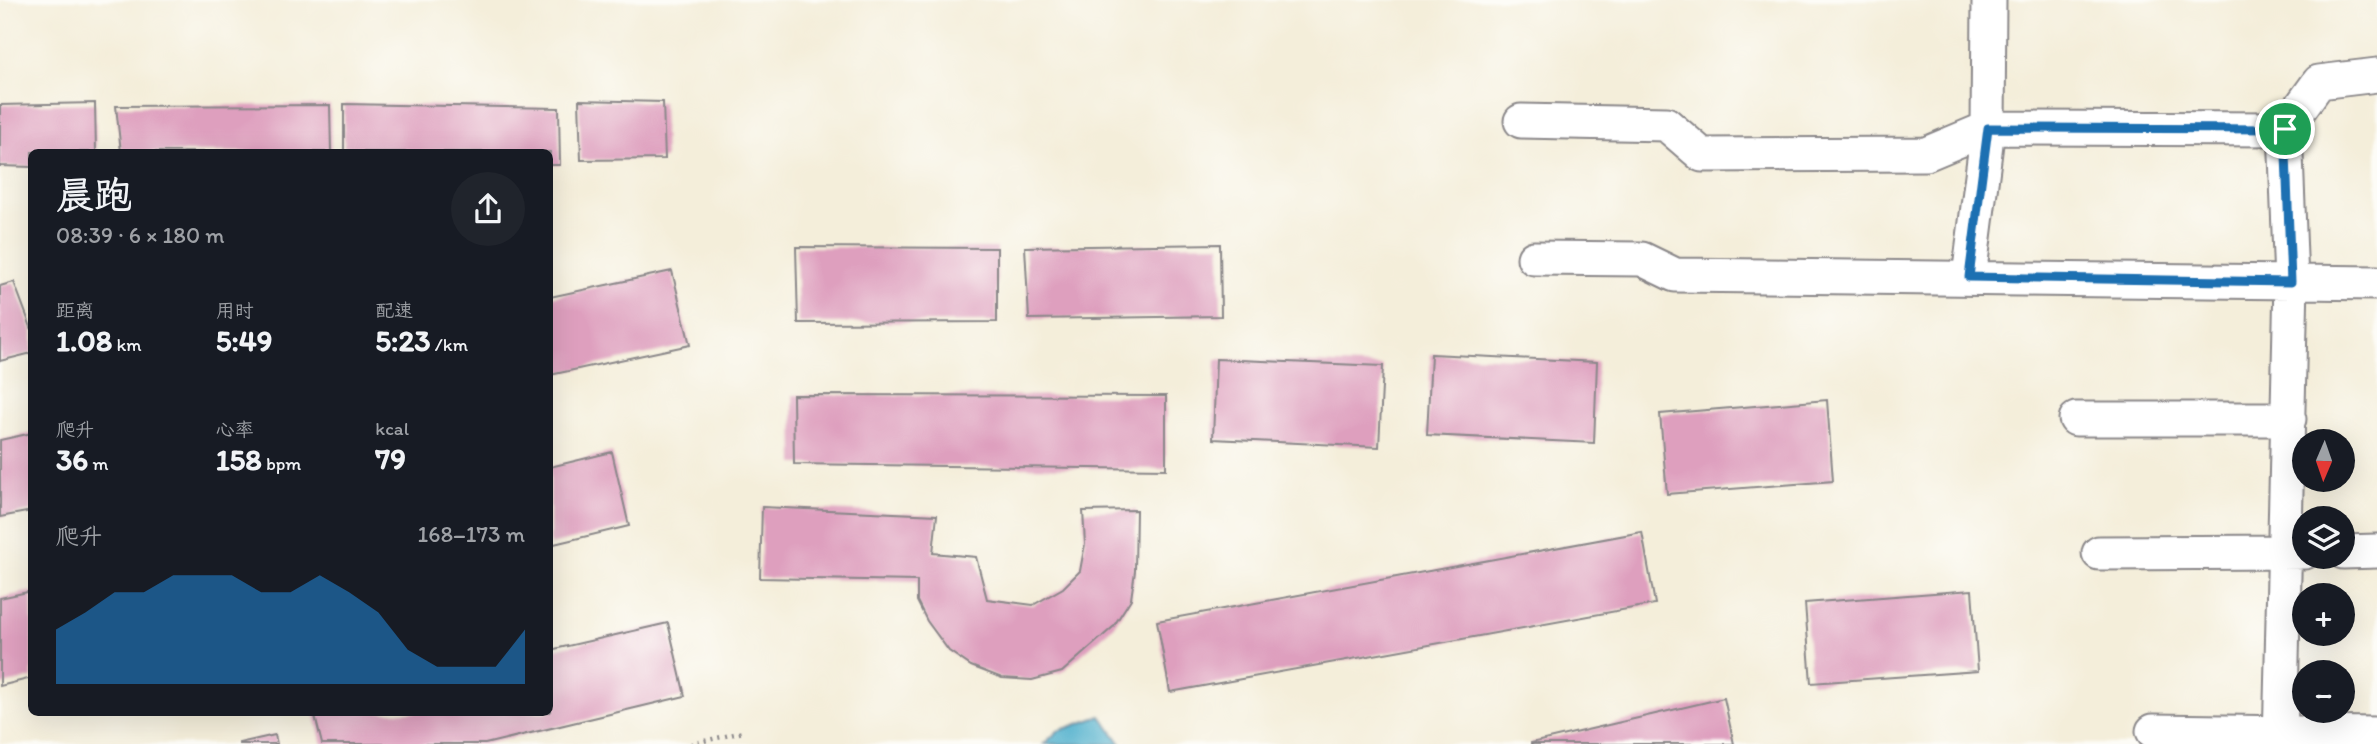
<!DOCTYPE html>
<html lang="zh">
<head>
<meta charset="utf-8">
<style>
	body { margin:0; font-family:Itim,"LXGW WenKai TC",sans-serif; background:#20242c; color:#f1f3f6; height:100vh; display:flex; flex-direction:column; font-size:26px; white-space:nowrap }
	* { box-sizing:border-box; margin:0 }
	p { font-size:23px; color:#9ea1a6 }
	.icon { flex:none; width:38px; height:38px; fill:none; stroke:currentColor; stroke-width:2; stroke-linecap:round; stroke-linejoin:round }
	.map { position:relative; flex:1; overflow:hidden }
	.drawer { position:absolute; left:28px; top:149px; width:525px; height:567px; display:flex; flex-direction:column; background:#171b24; border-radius:10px; box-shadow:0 7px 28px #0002 }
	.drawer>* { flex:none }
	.needle { width:46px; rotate:182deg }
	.controls { position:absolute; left:2292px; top:429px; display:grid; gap:14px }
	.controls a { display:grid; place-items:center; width:63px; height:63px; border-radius:50%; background:#171b24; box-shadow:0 7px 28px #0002; font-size:35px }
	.pin { position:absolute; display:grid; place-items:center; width:60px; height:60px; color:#fff; margin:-30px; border:4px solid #fff; border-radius:50%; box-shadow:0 2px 7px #0007 }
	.round { display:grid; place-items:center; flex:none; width:74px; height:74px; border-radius:37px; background:#20242c }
	.headline { display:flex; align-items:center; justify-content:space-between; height:119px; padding:0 28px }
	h1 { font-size:38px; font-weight:700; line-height:52px }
	.stats { display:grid; grid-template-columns:repeat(3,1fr); gap:10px; height:119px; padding:7px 28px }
	.stats div { display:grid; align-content:center }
	.stats b { font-size:30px; font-weight:700 }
	.stats small { font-size:19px; font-weight:400 }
	.stats p { font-size:19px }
	.chart { height:196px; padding:14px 28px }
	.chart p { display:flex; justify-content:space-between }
	.chart svg { width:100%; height:126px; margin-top:7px; fill:#1f6fb2; opacity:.7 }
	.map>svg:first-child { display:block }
	.water { fill:#4dafcc; stroke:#386884; stroke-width:2 }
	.building { fill:#de9fbe }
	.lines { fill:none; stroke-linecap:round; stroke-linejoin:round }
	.minor-casing { stroke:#8b888a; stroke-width:37 }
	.path { stroke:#8b888a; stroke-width:4.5; stroke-dasharray:2 5; stroke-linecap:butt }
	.minor { stroke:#fff; stroke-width:33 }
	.route-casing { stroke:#fff; stroke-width:14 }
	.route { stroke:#1f6fb2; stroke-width:9 }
</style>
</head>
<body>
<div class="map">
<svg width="2377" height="744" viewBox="0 0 2377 744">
	<rect width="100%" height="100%" fill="#fdfcf7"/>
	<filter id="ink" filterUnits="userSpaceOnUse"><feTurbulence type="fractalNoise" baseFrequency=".0143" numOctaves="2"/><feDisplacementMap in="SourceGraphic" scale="14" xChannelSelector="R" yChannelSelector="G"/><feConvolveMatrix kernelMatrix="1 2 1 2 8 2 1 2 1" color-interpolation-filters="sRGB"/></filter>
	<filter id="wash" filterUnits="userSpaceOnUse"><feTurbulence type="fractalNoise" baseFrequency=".00686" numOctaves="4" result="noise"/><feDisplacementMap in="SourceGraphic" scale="28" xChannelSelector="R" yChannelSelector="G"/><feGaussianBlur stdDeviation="1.57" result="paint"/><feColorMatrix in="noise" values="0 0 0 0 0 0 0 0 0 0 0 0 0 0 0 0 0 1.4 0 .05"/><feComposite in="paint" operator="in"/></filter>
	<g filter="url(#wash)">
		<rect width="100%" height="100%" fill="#f4eeda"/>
		<path class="water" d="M1101 716 1121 744H1044L1058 731Z"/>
		<g id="blocks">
			<path class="building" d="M579 100 663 102 665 159 581 160Z
				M95 103 96 152H32V167L0 166V105Z
				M344 104 559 108 560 165H550V152H344Z
				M330 105 331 152H121L116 106Z
				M1220 244 1221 316 1029 319 1025 247Z
				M796 247 997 248V322L798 323Z
				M672 271 690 345 550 375V297Z
				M14 282 32 330V353L0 361V286Z
				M1431 354 1597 362 1594 443 1427 435Z
				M1216 359 1383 366 1379 447 1213 439Z
				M793 395 1166 396V469L794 464Z
				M1827 400 1833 481 1667 494 1660 414Z
				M32 433V511L0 517V440Z
				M612 452 629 526 550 545V467Z
				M762 507 937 515 933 553 976 557 987 599 1033 605 1063 588 1080 571 1085 544 1083 511 1136 510 1135 571 1131 599 1113 627 1062 672 1032 680 1002 678 971 666 949 651 927 621 917 601V581L760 578Z
				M1642 532 1655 604 1170 692 1157 621Z
				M1972 590 1978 671 1811 683 1805 603Z
				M32 591V678L0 686V598Z
				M668 623 685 696 485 744H322L314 712H550V650Z
				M1724 698 1734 744H1531V743Z
				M275 735 277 744H239V743Z"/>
		</g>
	</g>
	<g filter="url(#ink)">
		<use href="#blocks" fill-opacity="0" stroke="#8b888a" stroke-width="2"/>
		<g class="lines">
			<g class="minor-casing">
				<path id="minor" d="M1521 121 1666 124 1702 155 1926 154 1988 128 2285 129 2319 82 2377 75
					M1534 258 1642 259 1675 275 2377 283
					M1969 277 1988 128 1989 0
					M2076 419H2289
					M2343 552 2377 551
					M2099 553 2305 552
					M2153 731 2377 734
					M2280 744 2291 282 2285 129"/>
			</g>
			<path class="path" d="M691 744 743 732"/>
			<use href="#minor" class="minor"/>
		</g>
	</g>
	<g class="lines" filter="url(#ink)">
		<g class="route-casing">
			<path id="route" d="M1988 128 2285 129 2291 282 1969 277Z"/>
		</g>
		<use href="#route" class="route"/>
	</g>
</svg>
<div class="controls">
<a><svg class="needle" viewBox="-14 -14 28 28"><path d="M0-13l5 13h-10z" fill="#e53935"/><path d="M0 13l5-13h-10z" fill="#9ea1a6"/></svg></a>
<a><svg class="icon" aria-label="layers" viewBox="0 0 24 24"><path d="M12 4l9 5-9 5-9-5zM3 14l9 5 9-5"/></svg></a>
<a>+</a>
<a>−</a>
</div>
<div class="pin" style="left:2285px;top:129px;background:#1e9e55"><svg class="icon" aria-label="arrive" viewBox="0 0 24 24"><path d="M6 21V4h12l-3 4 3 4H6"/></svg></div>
<section class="drawer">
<div class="headline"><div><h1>晨跑</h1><p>08:39 · 6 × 180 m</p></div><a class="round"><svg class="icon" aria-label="share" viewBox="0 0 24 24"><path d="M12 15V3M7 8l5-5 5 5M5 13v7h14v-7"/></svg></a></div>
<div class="stats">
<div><p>距离</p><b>1.08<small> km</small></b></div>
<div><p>用时</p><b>5:49</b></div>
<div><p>配速</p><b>5:23<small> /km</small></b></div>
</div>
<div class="stats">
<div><p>爬升</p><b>36<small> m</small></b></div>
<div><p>心率</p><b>158<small> bpm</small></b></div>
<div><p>kcal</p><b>79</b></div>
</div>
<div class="chart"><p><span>爬升</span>168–173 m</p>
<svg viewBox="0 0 160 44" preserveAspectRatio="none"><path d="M0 44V25L10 19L20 12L30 12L40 6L50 6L60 6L70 12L80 12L90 6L100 12L110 19L120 32L130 38L140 38L150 38L160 25V44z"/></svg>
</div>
</section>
</div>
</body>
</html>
